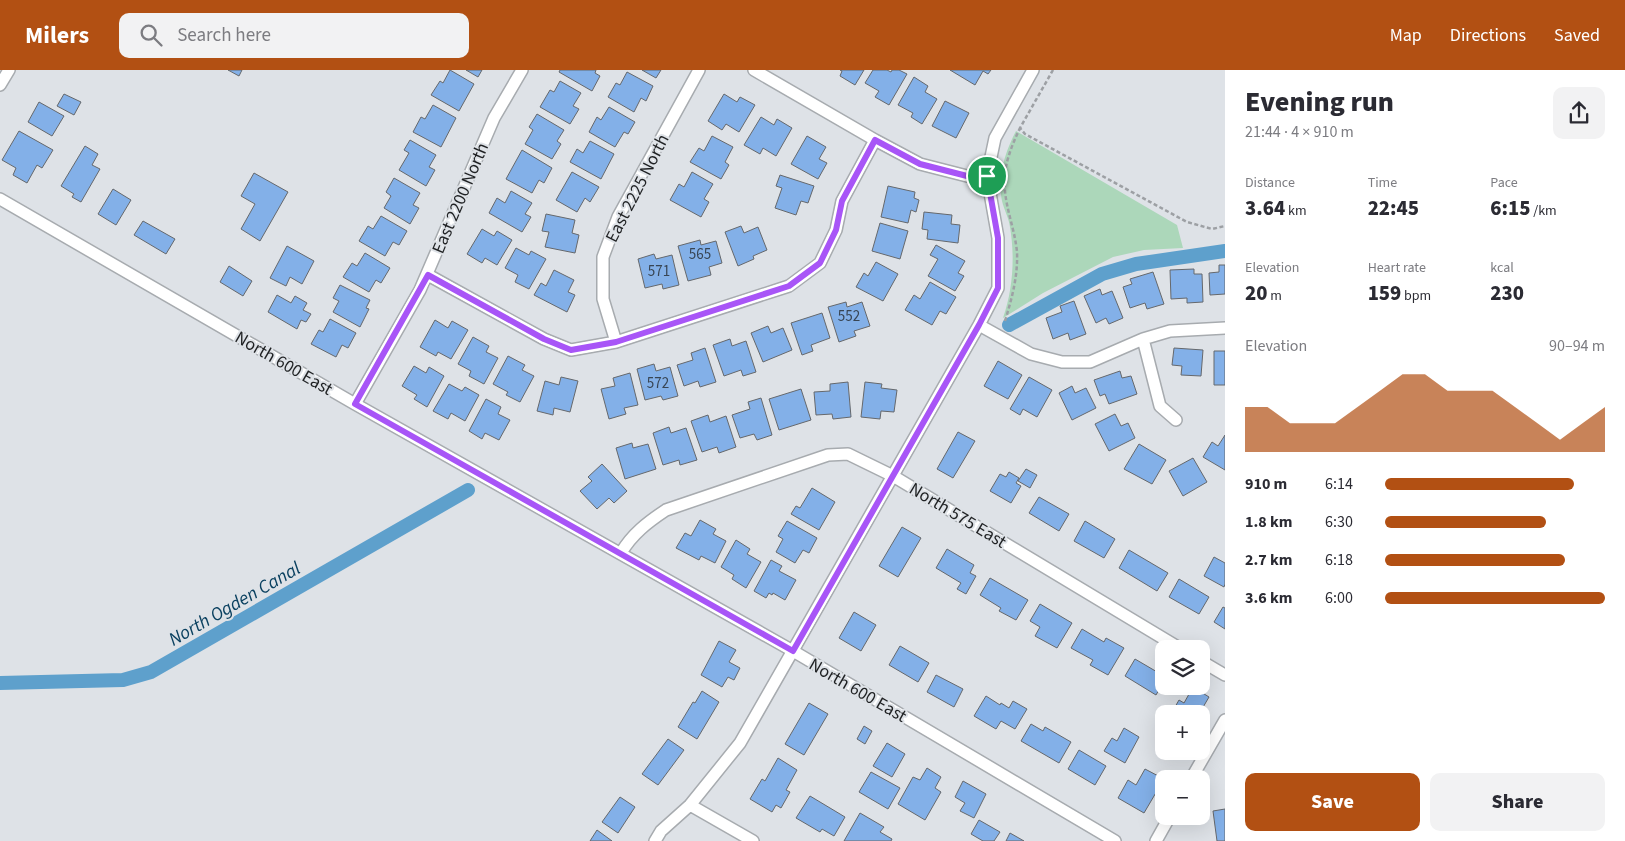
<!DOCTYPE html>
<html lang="en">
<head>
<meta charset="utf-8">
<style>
	body { margin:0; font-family:"Source Sans 3",sans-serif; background:#f2f2f3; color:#2b2b33; height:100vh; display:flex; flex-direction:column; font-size:19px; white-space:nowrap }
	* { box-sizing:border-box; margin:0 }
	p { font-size:16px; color:#7c7c81 }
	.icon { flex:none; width:28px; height:28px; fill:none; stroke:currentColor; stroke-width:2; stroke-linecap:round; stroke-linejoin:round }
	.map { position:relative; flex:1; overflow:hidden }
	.panel { display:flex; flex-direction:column; background:#fff; width:400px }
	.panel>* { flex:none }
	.tools { position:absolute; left:1155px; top:570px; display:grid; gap:10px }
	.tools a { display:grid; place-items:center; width:55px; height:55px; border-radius:10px; background:#fff; box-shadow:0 5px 20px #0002; font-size:25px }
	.pin { position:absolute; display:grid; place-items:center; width:42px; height:42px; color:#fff; margin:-21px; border:2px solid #fff; border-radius:50%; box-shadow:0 1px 5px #0007 }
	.round { display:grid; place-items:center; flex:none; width:52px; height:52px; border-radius:10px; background:#f2f2f3 }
	.head { display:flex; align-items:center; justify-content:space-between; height:85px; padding:0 20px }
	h1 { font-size:28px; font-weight:800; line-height:38px }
	.figures { display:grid; grid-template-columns:repeat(3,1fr); gap:8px; height:85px; padding:5px 20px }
	.figures div { display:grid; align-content:center }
	.figures b { font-size:21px; font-weight:800 }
	.figures small { font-size:14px; font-weight:400 }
	.figures p { font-size:14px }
	.chart { height:140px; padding:10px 20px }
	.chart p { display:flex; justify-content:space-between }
	.chart svg { width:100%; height:90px; margin-top:5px; fill:#b25013; opacity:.7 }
	.cta { display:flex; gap:10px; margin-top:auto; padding:10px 20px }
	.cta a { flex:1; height:58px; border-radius:10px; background:#b25013; color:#fff; font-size:20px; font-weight:800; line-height:58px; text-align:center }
	.cta a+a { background:#f2f2f3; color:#2b2b33 }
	ul { padding:0 20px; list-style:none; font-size:16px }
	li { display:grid; grid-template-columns:80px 60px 1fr; align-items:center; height:38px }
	li i { height:12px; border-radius:6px; background:#b25013 }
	header { display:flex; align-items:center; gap:30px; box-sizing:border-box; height:70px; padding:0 25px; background:#b25013; color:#fff }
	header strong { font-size:24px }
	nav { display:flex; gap:28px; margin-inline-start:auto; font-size:18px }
	.search { width:350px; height:45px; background:#f2f2f3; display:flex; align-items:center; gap:12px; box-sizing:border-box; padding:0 18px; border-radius:10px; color:#7c7c81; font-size:19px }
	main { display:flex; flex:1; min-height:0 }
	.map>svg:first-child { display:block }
	.green { fill:#acd7ba }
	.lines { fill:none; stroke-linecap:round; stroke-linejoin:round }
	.canal { stroke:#5ea0cc; stroke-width:14 }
	.building { fill:#83b0e8; stroke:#65686c }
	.minor-casing { stroke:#a7abaf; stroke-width:14 }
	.path { stroke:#9da0a4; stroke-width:2.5; stroke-dasharray:4 2.5; stroke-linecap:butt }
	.minor { stroke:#fff; stroke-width:11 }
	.route-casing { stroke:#fff; stroke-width:10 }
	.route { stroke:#a855f7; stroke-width:6 }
	.labels { text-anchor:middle; stroke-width:4; stroke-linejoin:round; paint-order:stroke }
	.number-label { font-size:15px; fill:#384554 }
	.street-label { font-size:18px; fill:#1f2123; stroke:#dee2e7 }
	.water-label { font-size:19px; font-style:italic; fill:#0b4160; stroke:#dee2e7 }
</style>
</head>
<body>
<header>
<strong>Milers</strong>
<div class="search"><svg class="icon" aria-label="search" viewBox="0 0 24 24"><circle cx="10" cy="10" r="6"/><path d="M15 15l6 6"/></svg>Search here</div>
<nav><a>Map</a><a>Directions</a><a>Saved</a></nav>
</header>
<main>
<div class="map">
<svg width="1225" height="771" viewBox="0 0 1225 771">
	<rect width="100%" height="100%" fill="#dee2e7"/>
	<path class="green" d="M1016 61 1177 155 1183 178 1144 180 1113 187 1043 223 1003 248C1013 219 1015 187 1010 157 1009 148 1004 140 1002 131 997 107 1005 82 1016 61Z"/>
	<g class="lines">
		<path class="canal" d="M1009 255 1102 204 1136 194 1225 181
			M0 613 123 610 151 602 468 420"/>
	</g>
	<path class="building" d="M228 0H242L239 6Z
		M450 0 474 14 459 41 431 25 440 11 443 13Z
		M466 0H482L478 7Z
		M560 0H596L595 3 600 6 592 21 559 2Z
		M642 0H661L656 8Z
		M840 0H864L855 15 840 6 842 1Z
		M873 0H887L891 2 892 0H899L907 4 889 35 875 27 879 21 865 13Z
		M950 0H991L988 4 983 1 975 15Z
		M627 2 653 16 646 31 641 28 634 42 608 27 616 13 620 15Z
		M914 7 928 16 925 22 937 29 922 54 911 47 913 43 898 35Z
		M560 11 581 23 573 36 579 39 570 54 540 37 550 20 554 22Z
		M64 24 81 32 74 45 57 36Z
		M724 24 737 32 740 27 755 35 739 62 726 54 722 60 708 51Z
		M945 31 969 43 956 68 932 56Z
		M39 32 64 46 52 66 28 52Z
		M433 35 456 48 441 77 413 62 421 47 425 49Z
		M609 37 635 52 628 64 624 62 615 77 589 62 597 47 601 50Z
		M537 44 564 60 557 71 561 74 552 89 525 74 533 60 529 57Z
		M761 47 774 55 777 49 792 58 776 86 763 78 760 84 744 75Z
		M19 61 53 80 42 98 37 95 27 113 13 105 16 98 2 90Z
		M712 66 733 77 725 92 729 95 721 109 690 92 699 78 704 81Z
		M807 66 826 77 819 89 827 93 818 109 791 94Z
		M410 70 436 85 429 97 435 100 426 116 399 100 409 83 404 80Z
		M590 71 614 84 601 109 570 92 577 79 583 83Z
		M85 76 98 84 92 95 100 99 81 132 72 127 74 124 61 116Z
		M522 80 552 98 544 113 539 110 532 123 506 109Z
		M572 102 599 117 590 132 585 128 577 142 556 130Z
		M692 102 713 114 704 129 709 132 701 147 670 130 679 114 684 117Z
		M254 103 288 122 260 171 241 159 255 134 241 126Z
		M780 105 814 116 808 133 801 131 796 145 775 138 782 118 776 116Z
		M394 108 420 123 413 135 419 138 410 154 384 138 391 126 386 122Z
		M888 116 915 122 914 128 919 130 916 142 911 140 908 153 881 147Z
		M113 119 131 130 116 155 98 144Z
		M511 121 532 133 525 144 531 147 522 162 489 143 497 128 505 133Z
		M924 142 952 145 951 154 960 155 958 173 927 169 928 160 922 159Z
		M546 144 575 150 572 163 579 165 575 183 545 177 549 162 542 161Z
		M381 146 407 161 399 175 393 172 385 186 359 171 368 156 373 159Z
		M143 151 175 169 166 184 134 165Z
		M880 153 908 161 900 189 872 181Z
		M741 156 744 163 758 157 767 180 753 186 754 189 738 196 725 162Z
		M482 159 494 166 497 161 512 170 497 195 485 188 482 193 467 184Z
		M700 170 701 175 716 171 722 193 709 197 711 205 688 211 678 176Z
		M936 175 965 191 958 203 964 206 955 221 928 206 938 189 930 185Z
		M287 176 314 191 302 214 290 207 286 216 270 208Z
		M516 178 529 185 531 181 546 189 529 219 515 212 518 205 505 198Z
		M365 183 390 198 381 213 376 210 369 222 343 207 352 193 357 196Z
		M654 184 656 189 672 185 679 215 663 219 662 214 645 218 638 189Z
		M876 192 898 204 883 231 856 217 864 203 868 206Z
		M1219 195H1225V224L1210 225 1209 203 1219 202Z
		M229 196 252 211 243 226 220 212Z
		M1194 199V204H1202L1203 232 1187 233V228L1171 229 1170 200Z
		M554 200 574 210 568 222 575 225 567 242 534 225 541 213 546 216Z
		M1153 202 1164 234 1147 239 1145 233 1130 238 1123 217 1132 214 1130 209Z
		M930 212 956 227 946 244 940 241 932 255 905 240 914 225 920 229Z
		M340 215 370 230 366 238 369 239 360 257 333 242 339 231 333 228Z
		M1100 219 1102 225 1112 221 1123 248 1109 254 1106 248 1096 253 1084 226Z
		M277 225 291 233 295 226 307 233 303 240 311 244 306 252 301 250 297 259 268 242Z
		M1074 231 1086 264 1070 270 1068 263 1053 269 1046 248 1062 242 1060 236Z
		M846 232 847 237 862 232 870 256 854 261 856 266 839 272 828 237Z
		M822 243 830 268 811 275 813 281 802 285 791 253Z
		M330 249 356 263 348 278 342 275 336 287 311 274 319 260 323 262Z
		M435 250 448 258 452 251 468 260 451 289 438 282 436 286 420 277Z
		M768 256 771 263 783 258 792 280 763 292 751 263Z
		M473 267 489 276 486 282 498 288 484 314 469 306 471 301 458 294Z
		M730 269 732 276 746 271 756 302 743 306 741 300 724 306 713 275Z
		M705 278 716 312 700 317 698 311 684 316 677 295 693 290 691 283Z
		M1174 278 1203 280 1201 306 1181 305 1182 296 1172 295Z
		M1214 281H1225V315H1214Z
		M508 286 525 295 522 300 534 306 520 332 506 325 508 322 493 314Z
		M998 291 1022 305 1008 329 984 316Z
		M654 294 656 301 670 297 678 326 663 330 661 326 645 330 637 299Z
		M414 296 426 303 429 297 444 306 427 337 414 329 417 325 402 316Z
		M1120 301 1122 308 1131 306 1137 324 1109 334 1105 324 1100 326 1094 310Z
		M630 303 638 335 624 338 626 344 609 349 601 319 615 316 613 308Z
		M561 307 578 311 570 342 554 338 553 345 537 341 545 311 559 315Z
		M1029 307 1052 320 1037 347 1023 339 1020 345 1010 339Z
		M848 312 851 347 833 349 832 344 816 345 814 322 830 321V314Z
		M865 312 882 314 881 318 897 320 894 342 881 341 880 349 861 347Z
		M449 314 462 321 465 317 479 325 465 351 451 343 448 349 433 341Z
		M1072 316 1075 323 1086 318 1096 338 1072 350 1059 323Z
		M801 319 811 350 779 360 769 329Z
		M761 328 772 365 757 370 754 364 740 368 732 345 750 339 748 332Z
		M486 329 501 337 498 344 510 350 499 370 485 363 482 369 469 361Z
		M1115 344 1121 356 1128 353 1135 368 1109 381 1095 354Z
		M708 345 710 352 726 346 736 377 719 383 717 377 702 382 691 351Z
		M669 357 671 363 686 358 697 390 680 395 679 390 663 395 653 363Z
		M958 362 975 371 953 408 937 399Z
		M1225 365V400L1203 387 1212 372 1218 376Z
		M632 373 633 378 648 374 656 399 625 409 616 378Z
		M1139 374 1166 390 1152 414 1124 399Z
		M1193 388 1207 412 1183 426 1169 401Z
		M602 394 627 421 614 433 609 428 597 439 580 421 592 411 588 407Z
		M1026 399 1037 405 1030 418 1018 411Z
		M1009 402 1019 408 1016 413 1021 416 1011 433 990 421 1000 404 1006 407Z
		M812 418 835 432 819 460 791 444 796 436 800 438Z
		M1039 427 1069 444 1059 461 1029 443Z
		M700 450 716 459 713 464 726 471 715 493 701 486 699 490 676 478 685 463 691 466Z
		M787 451 817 468 809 483 803 480 795 493 776 482 783 469 778 466Z
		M1085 451 1115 469 1104 488 1074 471Z
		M902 457 921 468 898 507 879 496Z
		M736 470 750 479 747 484 761 492 746 518 732 509 734 505 721 497Z
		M947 479 974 495 970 503 976 506 966 524 957 519 961 513 936 498Z
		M1129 480 1168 503 1157 521 1119 498Z
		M1214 487 1225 493V514L1224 517 1204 506Z
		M771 490 782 496 779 501 796 510 785 530 773 523 772 525 769 523 766 528 754 521Z
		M990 508 1028 530 1016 550 999 541 1001 538 980 525Z
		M1179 509 1209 527 1199 544 1169 527Z
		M1040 534 1072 553 1057 578 1035 566 1040 557 1030 551Z
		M1223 537 1225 538V559L1214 552Z
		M854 542 876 555 861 581 839 568Z
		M1082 559 1104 572 1106 568 1124 578 1108 605 1090 595 1093 590 1071 578Z
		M719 571 736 580 729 592 740 598 734 610 728 607 722 617 701 605Z
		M900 576 929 593 918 612 889 595Z
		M1135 589 1164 606V611L1156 625 1125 606Z
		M936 605 963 619 954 637 927 622Z
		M1193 617 1209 627 1202 639 1206 642 1201 649V644H1171L1179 630 1184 633Z
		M702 621 719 632 697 669 678 657 693 632 695 633Z
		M986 626 1000 635 1001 633 1009 638 1013 631 1027 639 1015 659 1001 651 996 659 974 646Z
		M809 633 828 644 804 685 785 674Z
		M1031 654 1043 661 1045 657 1071 672 1059 693 1021 671Z
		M864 656 872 661 865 674 857 669Z
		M1124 658 1139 667 1125 693 1104 681 1112 668 1117 671Z
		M668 669 684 680 658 715 642 704Z
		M887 673 905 684 892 707 873 696Z
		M1079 680 1106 696 1095 715 1068 699Z
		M778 688 797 700 786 720 790 722 781 738 776 735 772 742 750 729 762 709 765 711Z
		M927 698 941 707 935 718 941 722 925 750 898 734 913 707 920 710Z
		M1145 699 1164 709 1144 743 1118 728 1128 710 1136 715Z
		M871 702 900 718 888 739 859 722Z
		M963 711 986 724 974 748 960 741 965 733 955 727Z
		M810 726 845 747 834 766 822 759 820 762 796 748Z
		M620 727 635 737 618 763 602 752Z
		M1225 739V771H1217L1213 741Z
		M860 743 884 757 880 762 892 769 891 771H844Z
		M979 750 1000 762 994 771H983L971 764Z
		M597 760 612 771H590Z
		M1010 763 1024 771H1006Z"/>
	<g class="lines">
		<g class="minor-casing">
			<path id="minor" d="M754 0 875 70 920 94 967 106H987
				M0 15 9 0
				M0 129 355 334 793 581 1115 771
				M428 205 544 269 571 280 616 272 789 216 820 193 836 160 842 131 875 70
				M979 255 1031 284 1062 292H1090L1143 269 1170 261 1225 258
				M1143 269 1160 336 1176 350
				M616 272 603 229V187L618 147 699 0
				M355 334 420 220 494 48 522 0
				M621 483C632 464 648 452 666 440L828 385 848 384 893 406 1181 579
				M1201 591 1225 605
				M1191 709 1225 650
				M690 735 753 771
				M655 771 661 761 690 735 740 673 979 255 998 218V168L987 106 995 68 1033 0
				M1156 771 1170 746"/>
		</g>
		<path class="path" d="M1053 0 1020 58 1025 64 1187 152 1212 159 1225 156
			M1005 251C1012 228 1018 206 1017 182 1015 161 1007 142 1005 121 1002 99 1011 77 1020 58"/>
		<use href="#minor" class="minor"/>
	</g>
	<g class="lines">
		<g class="route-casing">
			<path id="route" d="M875 70 920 94 967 106H987L998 168V218L979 255 793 581 355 334 428 205 544 269 571 280 616 272 789 216 820 193 836 160 842 131Z"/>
		</g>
		<use href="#route" class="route"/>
	</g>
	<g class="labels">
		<g class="number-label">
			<text x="700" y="189">565</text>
			<text x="659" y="206">571</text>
			<text x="849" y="251">552</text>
			<text x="658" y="318">572</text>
		</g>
		<g class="street-label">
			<text transform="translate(637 118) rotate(-63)" y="6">East 2225 North</text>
			<text transform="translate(460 128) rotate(-67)" y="6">East 2200 North</text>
			<text transform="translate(284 293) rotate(30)" y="6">North 600 East</text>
			<text transform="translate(958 445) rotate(31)" y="6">North 575 East</text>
			<text transform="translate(858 620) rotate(30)" y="6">North 600 East</text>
		</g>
		<g class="water-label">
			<text transform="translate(234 533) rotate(-30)" y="7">North Ogden Canal</text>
		</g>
	</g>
</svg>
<div class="tools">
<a><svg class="icon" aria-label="layers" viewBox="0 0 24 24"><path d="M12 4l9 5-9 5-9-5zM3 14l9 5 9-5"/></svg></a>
<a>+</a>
<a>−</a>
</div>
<div class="pin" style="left:987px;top:106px;background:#1e9e55"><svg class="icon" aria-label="arrive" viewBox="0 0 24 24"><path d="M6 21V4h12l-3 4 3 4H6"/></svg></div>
</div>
<section class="panel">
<div class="head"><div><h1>Evening run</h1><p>21:44 · 4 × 910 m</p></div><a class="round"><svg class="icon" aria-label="share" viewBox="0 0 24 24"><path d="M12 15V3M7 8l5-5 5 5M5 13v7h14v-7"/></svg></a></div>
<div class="figures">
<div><p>Distance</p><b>3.64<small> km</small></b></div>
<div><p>Time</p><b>22:45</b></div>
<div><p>Pace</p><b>6:15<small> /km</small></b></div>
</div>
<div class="figures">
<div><p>Elevation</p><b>20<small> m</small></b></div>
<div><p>Heart rate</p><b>159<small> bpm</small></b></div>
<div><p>kcal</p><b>230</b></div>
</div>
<div class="chart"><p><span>Elevation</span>90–94 m</p>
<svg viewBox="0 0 160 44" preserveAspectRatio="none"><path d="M0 44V22L10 22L20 30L30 30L40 30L50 22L60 14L70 6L80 6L90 14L100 14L110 14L120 22L130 30L140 38L150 30L160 22V44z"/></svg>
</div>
<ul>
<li><b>910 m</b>6:14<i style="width:86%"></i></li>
<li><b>1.8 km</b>6:30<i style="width:73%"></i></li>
<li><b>2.7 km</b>6:18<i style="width:82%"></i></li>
<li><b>3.6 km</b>6:00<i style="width:100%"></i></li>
</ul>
<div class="cta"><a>Save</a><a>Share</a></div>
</section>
</main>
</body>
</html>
